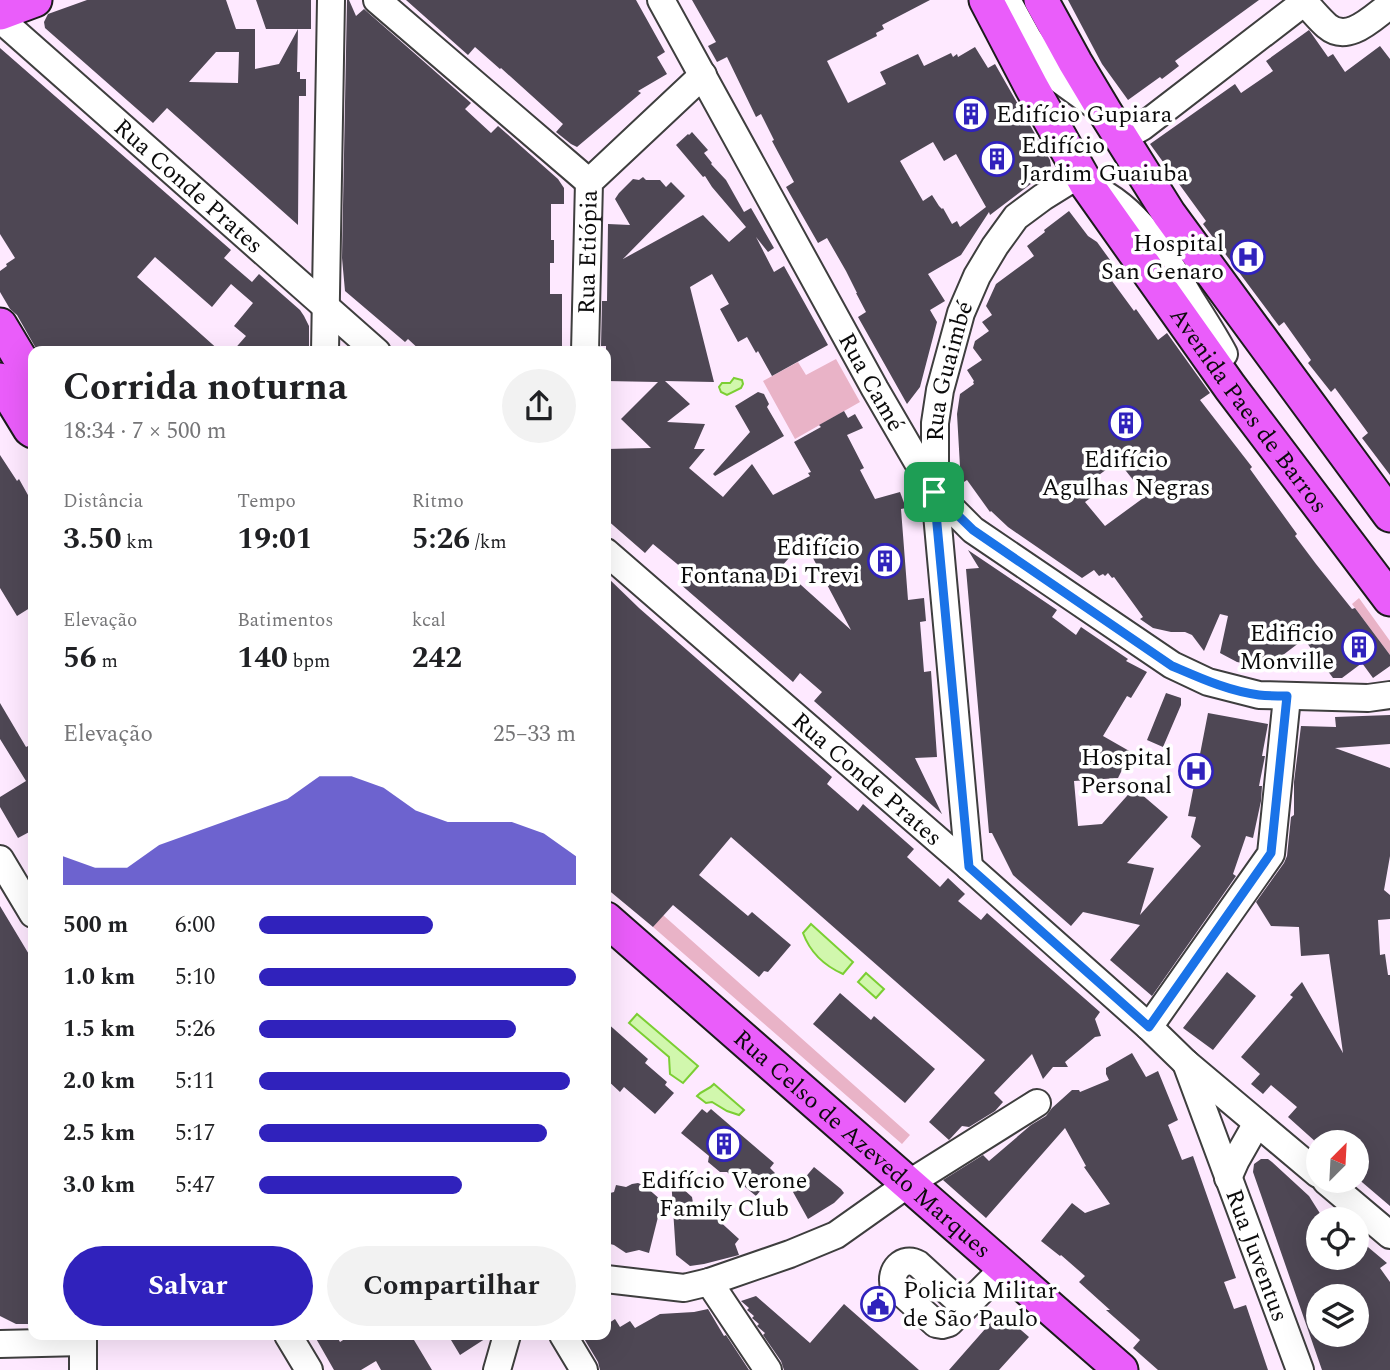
<!DOCTYPE html>
<html lang="pt">
<head>
<meta charset="utf-8">
<style>
	body { margin:0; font-family:Spectral,serif; background:#f2f2f2; color:#202124; height:100vh; display:flex; flex-direction:column; font-size:26px; white-space:nowrap }
	* { box-sizing:border-box; margin:0 }
	p { font-size:23px; color:#757577 }
	.icon { flex:none; width:38px; height:38px; fill:none; stroke:currentColor; stroke-width:2; stroke-linecap:round; stroke-linejoin:round }
	.map { position:relative; flex:1; overflow:hidden }
	.panel { position:absolute; left:28px; top:346px; width:583px; height:994px; display:flex; flex-direction:column; background:#fff; border-radius:14px; box-shadow:0 7px 28px #0002 }
	.panel>* { flex:none }
	.needle { width:46px; rotate:24deg }
	.controls { position:absolute; left:1306px; top:1130px; display:grid; gap:14px }
	.controls a { display:grid; place-items:center; width:63px; height:63px; border-radius:50%; background:#fff; box-shadow:0 7px 28px #0002; font-size:35px }
	.pin { position:absolute; display:grid; place-items:center; width:60px; height:60px; color:#fff; margin:-30px; border-radius:14px; box-shadow:0 4px 10px #0006 }
	.round { display:grid; place-items:center; flex:none; width:74px; height:74px; border-radius:37px; background:#f2f2f2 }
	.overview { display:flex; align-items:center; justify-content:space-between; height:119px; padding:0 35px }
	h1 { font-size:38px; font-weight:700; line-height:52px }
	.stats { display:grid; grid-template-columns:repeat(3,1fr); gap:10px; height:119px; padding:7px 35px }
	.stats div { display:grid; align-content:center }
	.stats b { font-size:30px; font-weight:700 }
	.stats small { font-size:19px; font-weight:400 }
	.stats p { font-size:19px }
	.chart { height:196px; padding:14px 35px }
	.chart p { display:flex; justify-content:space-between }
	.chart svg { width:100%; height:126px; margin-top:7px; fill:#3022bc; opacity:.7 }
	.cta { display:flex; gap:14px; margin-top:auto; padding:14px 35px }
	.cta a { flex:1; height:80px; border-radius:42px; background:#3022bc; color:#fff; font-size:28px; font-weight:700; line-height:80px; text-align:center }
	.cta a+a { background:#f2f2f2; color:#202124 }
	ul { padding:0 35px; list-style:none; font-size:23px }
	li { display:grid; grid-template-columns:112px 84px 1fr; align-items:center; height:52px }
	li i { height:18px; border-radius:9px; background:#3022bc }
	.map>svg:first-child { display:block }
	.green { fill:#e9b3c7 }
	.water { fill:#d1f7ad; stroke:#7bce33; stroke-width:2 }
	.building { fill:#4e4754; fill-rule:evenodd }
	.lines { fill:none; stroke-linecap:round; stroke-linejoin:round }
	.minor-casing { stroke:#3e3e3e; stroke-width:30 }
	.major-casing { stroke:#1c1c1c; stroke-width:37 }
	.minor { stroke:#fff; stroke-width:26 }
	.major { stroke:#ea5dfa; stroke-width:33 }
	.route-casing { stroke:#fff; stroke-width:14 }
	.route { stroke:#1a73e8; stroke-width:9 }
	.labels { text-anchor:middle; stroke-width:7; stroke-linejoin:round; paint-order:stroke }
	.poi-label { font-size:24px; fill:#0b0b0b; stroke:#fff; text-anchor:end }
	.street-label { font-size:24px; fill:#0b0b0b; stroke:#fff }
</style>
</head>
<body>
<div class="map">
<svg width="1390" height="1370" viewBox="0 0 1390 1370">
	<rect width="100%" height="100%" fill="#fee9ff"/>
	<path class="green" d="M836 359 860 402 795 439 763 381 798 362 806 375Z
		M1359 598 1390 641V655L1352 604Z
		M663 915 910 1135 902 1144 653 927Z"/>
	<path class="water" d="M734 378 742 380 743 384 741 388 727 395 721 392 719 387 722 383H730Z
		M811 924 853 962 843 974C825 966 810 952 803 933Z
		M866 973 884 989 876 998 858 982Z
		M637 1014 698 1066 683 1083 670 1074 669 1057 629 1023Z
		M714 1084 744 1110 739 1115 727 1111 712 1102 706 1103 697 1096C702 1090 709 1090 714 1084Z"/>
	<path class="building" d="M87 0H226L236 29H255V69L279 64 298 29H266L256 0H311V29H298L297 72H300V79H306V96H299L298 225 167 108 153 123 45 28 44 22 48 14ZM216 52H239L238 83 189 82Z
		M347 0H349L356 16 364 9 471 103 465 109 491 133 498 126 558 179 564 188V204H551V240H554V263H550V294H562V352H422L408 339 405 342 345 291 342 258Z
		M406 0H636L665 52 657 57 667 74 638 91 641 93 577 147 571 144 556 132 563 124 501 68 500 69 475 47 468 55Z
		M692 0H930L882 25 884 29 876 33 877 36 827 61 848 103 886 84 880 72 918 54 924 66 951 53 953 57 957 54 958 57 975 47 988 68 995 64 1050 160 1051 166 1048 171 990 215 989 212 961 255 928 274 945 301 930 310 937 322 920 387 907 404 858 317 866 312 856 293H857L846 271 827 238 818 243 786 187 794 182 772 141 774 140 761 114 756 117 727 57 717 62 708 46 716 42ZM933 142 944 161 956 154 986 207 960 227 957 221 952 224 943 208 942 209 939 206 932 195 923 201 900 161Z
		M1068 0H1259L1175 61 1179 66 1162 79 1160 77 1128 100 1102 64Z
		M1309 30 1328 57 1333 54 1345 72 1380 46 1390 59V475L1362 438 1368 433 1335 388 1331 392 1308 363 1311 360 1284 322 1279 326 1203 224 1206 221 1150 144 1235 84 1241 93 1273 71 1266 61Z
		M0 48 231 250 224 258 252 282 259 274 300 310 304 316 309 326V352H232L246 336 234 326 253 303 231 284 212 307 155 257 137 277 221 352H38L17 315 10 309 0 292V271L7 266 6 264 15 258 0 234Z
		M692 132 708 150 704 153 712 163 711 164 726 180 744 212 751 208 774 248 768 252 756 237 774 272 784 266 828 345 772 376 758 351 756 353 747 337 738 342 720 309 729 304 712 274 690 287 714 382 665 381 690 404 667 422 705 424 694 449H705L689 468 723 497 752 464 773 495 810 476 808 473 811 472 794 442 821 427 819 425 844 411 848 418 855 414 863 428 847 435 864 468 860 470 875 499 900 492 906 508 901 509 908 600 924 598 926 621 920 622 924 672 931 671 937 757 915 758 942 814 814 701 822 692 800 673 793 682 679 583 688 573 653 544 645 553 606 519V449L651 448 621 419 658 382 606 381V346H601L602 301H607L608 224 630 225 615 199 619 193 633 179 639 180 643 177 646 180H660L666 187 671 182 685 196 623 259 703 215 729 242 746 227 712 187 705 176 703 177 676 145 688 134 689 135ZM804 541 851 630 781 567Z
		M1069 211 1088 236 1097 242 1113 264 1117 277 1112 281 1134 311 1136 309 1158 340 1167 333 1210 393 1200 400 1252 467 1250 469 1297 534 1295 536 1316 564 1352 609 1355 608 1390 655V666L1373 678 1362 663 1342 678H1333L1304 639 1283 655 1284 664 1272 669 1237 662 1220 653 1228 616 1220 614 1204 651 1192 635 1185 632H1171L1153 628 1140 619 1143 617 1114 577 1112 578 1108 573 1105 576 1103 574 1099 576 1094 570 1082 578 1008 527 991 511 990 512 967 480 961 484 957 414 960 394 974 384 973 382 974 381 967 370 982 360 973 348 975 341 989 331 982 322 992 315 986 306 996 284 1034 256 1027 246 1045 232 1044 230ZM1118 461 1146 496 1105 526 1085 502 1100 491 1092 480Z
		M758 392 764 394 769 404 767 407 784 436 715 476 713 474 750 432 735 406Z
		M0 455 17 481 19 479 33 504V606L17 616 0 588Z
		M968 550 1057 610 1052 617 1076 635 1081 627 1128 659 1126 661 1147 672 1131 698 1127 696 1103 736 1131 752 1118 778 1074 781 1078 826 1102 824 1134 788 1168 817 1127 863 1154 868 1140 915 1201 846 1191 837 1196 817 1188 816 1208 713 1268 724 1262 756H1265L1259 786H1262L1261 801 1253 838 1246 836 1233 874 1236 876 1152 996 1110 960 1140 925 1083 912 1071 926 1013 875 992 833H989L966 569 979 568Z
		M606 576 639 608 832 777 827 784 858 811 863 804 914 849 907 857 940 887 948 878 965 894 958 901 981 920 987 913 1100 1012 1095 1019 1101 1036 1095 1037 1065 1062 1068 1067H1053L1043 1079 1032 1054 994 1093 1003 1102 995 1111 969 1127 962 1126 949 1140 929 1122 985 1060 731 837 699 875 748 916 752 912 791 945 768 972 764 971 759 977 673 905 653 927 606 888Z
		M1166 693 1181 698V705L1163 747 1147 740Z
		M0 703 26 747 28 746 33 755V830L18 838 0 807V797L26 781 0 739Z
		M1390 715V744L1335 748 1390 768V856L1384 890 1390 895V919L1378 920 1380 955 1385 954 1388 975H1390V1206L1356 1177V1143H1317L1288 1117 1297 1107 1271 1085 1263 1094 1251 1084 1260 1074 1241 1057 1293 997 1290 995 1302 982 1343 1053 1329 954 1301 956 1299 927 1271 926 1256 902 1284 863 1287 856 1291 817 1294 815V782L1301 726 1336 727 1335 717Z
		M0 906 33 961V1324H16L0 1316Z
		M1227 972 1256 996 1213 1050 1183 1028Z
		M840 993 871 1020 874 1016 935 1069 905 1103 813 1024Z
		M606 1022 648 1059 645 1063 667 1082 665 1085 674 1093 655 1114 624 1087 620 1092 606 1079Z
		M1132 1053 1146 1077 1158 1071 1178 1120 1168 1125 1182 1160 1193 1156 1236 1278 1224 1282 1234 1309 1246 1305 1268 1370H1158L1133 1348 1140 1340 1106 1310H1110L1079 1282 1085 1276 1061 1255 1060 1256 1041 1241 1072 1203 1085 1213 1110 1204 1084 1167 1086 1166 1065 1128 986 1218 943 1180 983 1155 989 1161 1031 1125 1046 1116 1052 1108 1072 1090H1079L1080 1092 1109 1080 1106 1074V1068Z
		M702 1109 707 1113 711 1109 774 1163 770 1168 775 1173 756 1196 727 1172H720L708 1162 709 1156 681 1133Z
		M1261 1159H1268L1272 1162 1309 1196 1321 1215 1318 1217V1258H1356V1237L1387 1263 1380 1268 1390 1282V1370H1322L1253 1172 1254 1164ZM1343 1289 1351 1297H1356V1335H1318V1297H1331Z
		M814 1167 841 1189 844 1193 834 1203 808 1219 793 1192Z
		M671 1178 692 1197 695 1215 707 1213 708 1219 716 1218 739 1239 735 1244 739 1255 704 1264 690 1266 676 1255Z
		M632 1184 638 1183 645 1186 662 1201 649 1253 639 1250 626 1253 614 1245 606 1243V1213L610 1193 614 1192 616 1185 626 1187Z
		M756 1296 810 1343 844 1304 919 1370H784L781 1361 763 1335 765 1333 757 1326 759 1324 752 1318 754 1316 747 1310 749 1308 741 1301Z
		M708 1309 724 1336 726 1335 749 1370H600L598 1362 582 1335H606V1325L615 1319 620 1327 630 1321 635 1328 660 1314 694 1312Z
		M1000 1312 1029 1337 999 1370H949Z
		M314 1335H336L340 1342 351 1335H411L432 1370H381L376 1361 361 1370H334Z
		M448 1335H491L460 1355Z"/>
	<g class="lines">
		<g class="minor-casing">
			<g id="minor">
				<path d="M377 0 589 182"/>
				<path id="s1" d="M661 0 875 389 935 492 973 530 1172 665 1208 682 1259 695 1368 698 1390 695"/>
				<path d="M1007 0 1028 38 1053 75 1100 109"/>
				<path d="M1304 2C1312 10 1319 19 1327 26 1348 44 1372 18 1390 5"/>
				<path id="s2" d="M0 19 377 352"/>
				<path d="M1121 139 1142 127 1307 0"/>
				<path d="M1091 187C1139 209 1165 255 1190 298 1202 317 1214 335 1224 354"/>
				<path d="M325 352 331 0"/>
				<path id="s3" d="M585 352 589 182 703 75"/>
				<path id="s4" d="M606 552 969 867 1149 1027 1186 1063 1318 1174"/>
				<path d="M0 859 33 914"/>
				<path id="s5" d="M969 867 935 492V423L940 390 961 313 977 276 995 246 1016 217 1043 197 1080 174"/>
				<path d="M1149 1027 1271 854 1287 697"/>
				<path id="s6" d="M1186 1063 1300 1370"/>
				<path d="M1228 1178 1236 1160 1257 1123"/>
				<path d="M1326 1181 1390 1235"/>
				<path d="M606 1279 684 1288 709 1282 790 1254 836 1235 908 1184 1037 1103"/>
				<path d="M709 1282 768 1370"/>
				<path d="M965 1307 918 1264C903 1255 889 1271 894 1286L936 1324 942 1325 949 1323 1004 1268"/>
				<path d="M288 1335 309 1370"/>
				<path d="M563 1335 584 1370"/>
				<path d="M0 1344 83 1342"/>
				<path d="M83 1370V1335"/>
				<path d="M497 1370 507 1335"/>
			</g>
		</g>
		<g class="major-casing">
			<g id="major">
				<path id="s7" d="M986 0 1032 88 1087 185 1230 387 1390 599"/>
				<path d="M1041 0 1075 62 1105 112 1169 214 1390 515"/>
				<path d="M0 13 35 0"/>
				<path d="M0 325 33 380"/>
				<path d="M0 380 30 429 33 431"/>
				<path id="s8" d="M606 919 1121 1370"/>
			</g>
		</g>
		<use href="#minor" class="minor"/>
		<use href="#major" class="major"/>
	</g>
	<g class="lines">
		<g class="route-casing">
			<path id="route" d="M934 492 973 530 1172 666C1200 678 1228 691 1259 695 1268 696 1278 696 1287 696L1271 853 1149 1027 969 867Z"/>
		</g>
		<use href="#route" class="route"/>
	</g>
	<defs>
		<g id="building-ring" transform="scale(1.75)"><circle r="9.5" fill="#fff" stroke="#3022bc" stroke-width="1.5"/><path d="M-4-6H4V6H1V3H-1V6H-4ZM-2.5-4.3h1.7v1.8h-1.7ZM.8-4.3h1.7v1.8H.8ZM-2.5-1h1.7V.8h-1.7ZM.8-1h1.7V.8H.8Z" fill="#3022bc"/></g>
		<g id="hospital-ring" transform="scale(1.75)"><circle r="9.5" fill="#fff" stroke="#3022bc" stroke-width="1.5"/><path d="M-5-5h3v3.5h4V-5h3V5h-3V1.5h-4V5h-3Z" fill="#3022bc"/></g>
		<g id="civic-ring" transform="scale(1.75)"><circle r="9.5" fill="#fff" stroke="#3022bc" stroke-width="1.5"/><path d="M-.6-6.5H3V-4.5H.6V-3L4-1V1h2V6H-6V1h2V-1L-.6-3ZM-1.2 2.5V6h2.4V2.5Z" fill="#3022bc"/></g>
	</defs>
	<g fill-rule="evenodd">
		<use href="#building-ring" x="971" y="114"/>
		<use href="#building-ring" x="997" y="159"/>
		<use href="#hospital-ring" x="1248" y="257"/>
		<use href="#building-ring" x="1126" y="423"/>
		<use href="#building-ring" x="885" y="561"/>
		<use href="#building-ring" x="1359" y="647"/>
		<use href="#hospital-ring" x="1196" y="771"/>
		<use href="#building-ring" x="724" y="1144"/>
		<use href="#civic-ring" x="878" y="1304"/>
	</g>
	<g class="labels">
		<g class="poi-label">
			<text x="996" y="122" text-anchor="start">Edifício Gupiara</text>
			<text x="1021" y="153" text-anchor="start">Edifício<tspan x="1021" dy="28">Jardim Guaiuba</tspan></text>
			<text x="1224" y="251">Hospital<tspan x="1224" dy="28">San Genaro</tspan></text>
			<text x="1126" y="467" text-anchor="middle">Edifício<tspan x="1126" dy="28">Agulhas Negras</tspan></text>
			<text x="860" y="555">Edifício<tspan x="860" dy="28">Fontana Di Trevi</tspan></text>
			<text x="1334" y="641">Edificio<tspan x="1334" dy="28">Monville</tspan></text>
			<text x="1172" y="765">Hospital<tspan x="1172" dy="28">Personal</tspan></text>
			<text x="724" y="1188" text-anchor="middle">Edifício Verone<tspan x="724" dy="28">Family Club</tspan></text>
			<text x="903" y="1298" text-anchor="start">Policia Militar<tspan x="903" dy="28">de São Paulo</tspan></text>
		</g>
		<g class="street-label">
			<text dy="8" stroke="none"><textPath href="#s2" startOffset="252">Rua Conde Prates</textPath></text>
			<text dy="8" stroke="none"><textPath href="#s3" startOffset="100">Rua Etiópia</textPath></text>
			<text dy="8" stroke="none"><textPath href="#s5" startOffset="499">Rua Guaimbé</textPath></text>
			<text dy="8" stroke="none"><textPath href="#s1" startOffset="436">Rua Camé</textPath></text>
			<text dy="8" stroke="none"><textPath href="#s7" startOffset="488">Avenida Paes de Barros</textPath></text>
			<text dy="8" stroke="none"><textPath href="#s4" startOffset="346">Rua Conde Prates</textPath></text>
			<text dy="8" stroke="none"><textPath href="#s8" startOffset="341">Rua Celso de Azevedo Marques</textPath></text>
			<text dy="8" stroke="none"><textPath href="#s6" startOffset="205">Rua Juventus</textPath></text>
		</g>
	</g>
</svg>
<div class="controls">
<a><svg class="needle" viewBox="-14 -14 28 28"><path d="M0-13l5 13h-10z" fill="#e53935"/><path d="M0 13l5-13h-10z" fill="#757577"/></svg></a>
<a><svg class="icon" aria-label="locate" viewBox="0 0 24 24"><circle cx="12" cy="12" r="6"/><path d="M12 2v4M12 18v4M2 12h4M18 12h4"/></svg></a>
<a><svg class="icon" aria-label="layers" viewBox="0 0 24 24"><path d="M12 4l9 5-9 5-9-5zM3 14l9 5 9-5"/></svg></a>
</div>
<div class="pin" style="left:934px;top:492px;background:#1e9e55"><svg class="icon" aria-label="arrive" viewBox="0 0 24 24"><path d="M6 21V4h12l-3 4 3 4H6"/></svg></div>
<section class="panel">
<div class="overview"><div><h1>Corrida noturna</h1><p>18:34 · 7 × 500 m</p></div><a class="round"><svg class="icon" aria-label="share" viewBox="0 0 24 24"><path d="M12 15V3M7 8l5-5 5 5M5 13v7h14v-7"/></svg></a></div>
<div class="stats">
<div><p>Distância</p><b>3.50<small> km</small></b></div>
<div><p>Tempo</p><b>19:01</b></div>
<div><p>Ritmo</p><b>5:26<small> /km</small></b></div>
</div>
<div class="stats">
<div><p>Elevação</p><b>56<small> m</small></b></div>
<div><p>Batimentos</p><b>140<small> bpm</small></b></div>
<div><p>kcal</p><b>242</b></div>
</div>
<div class="chart"><p><span>Elevação</span>25–33 m</p>
<svg viewBox="0 0 160 44" preserveAspectRatio="none"><path d="M0 44V34L10 38L20 38L30 30L40 26L50 22L60 18L70 14L80 6L90 6L100 10L110 18L120 22L130 22L140 22L150 26L160 34V44z"/></svg>
</div>
<ul>
<li><b>500 m</b>6:00<i style="width:55%"></i></li>
<li><b>1.0 km</b>5:10<i style="width:100%"></i></li>
<li><b>1.5 km</b>5:26<i style="width:81%"></i></li>
<li><b>2.0 km</b>5:11<i style="width:98%"></i></li>
<li><b>2.5 km</b>5:17<i style="width:91%"></i></li>
<li><b>3.0 km</b>5:47<i style="width:64%"></i></li>
</ul>
<div class="cta"><a>Salvar</a><a>Compartilhar</a></div>
</section>
</div>
</body>
</html>
